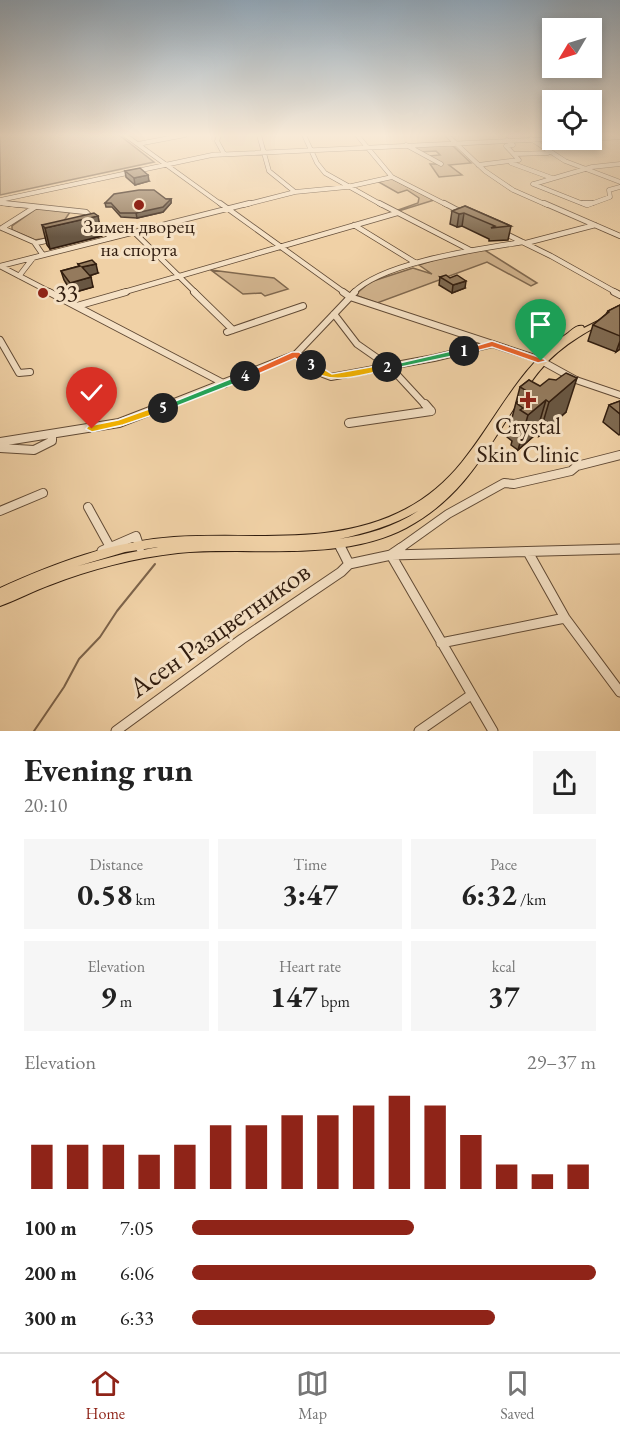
<!DOCTYPE html>
<html lang="en">
<head>
<meta charset="utf-8">
<style>
	body { margin:0; font-family:"EB Garamond",serif; background:#f6f6f6; color:#222; height:100vh; display:flex; flex-direction:column; font-size:22px; white-space:nowrap }
	* { box-sizing:border-box; margin:0 }
	p { font-size:20px; color:#767676 }
	.icon { flex:none; width:33px; height:33px; fill:none; stroke:currentColor; stroke-width:2; stroke-linecap:round; stroke-linejoin:round }
	.map { position:relative; height:731px; overflow:hidden }
	.details { display:flex; flex-direction:column; background:#fff; flex:1 }
	.details>* { flex:none }
	.needle { width:39px; rotate:232deg }
	.tools { position:absolute; left:542px; top:18px; display:grid; gap:12px }
	.tools a { display:grid; place-items:center; width:60px; height:60px; border-radius:0px; background:#fff; box-shadow:0 3px 9px #0003; font-size:30px }
	.pin { position:absolute; display:grid; place-items:center; width:51px; height:51px; color:#fff; margin:-62px -26px; border-radius:50% 50% 50% 0; rotate:-45deg; box-shadow:0 0 6px #0007 }
	.pin .icon { rotate:45deg }
	.km { position:absolute; width:30px; height:30px; margin:-15px; border-radius:50%; background:#222; color:#fff; font-size:16px; line-height:30px; text-align:center }
	.round { display:grid; place-items:center; flex:none; width:63px; height:63px; border-radius:0px; background:#f6f6f6 }
	.head { display:flex; align-items:center; justify-content:space-between; height:102px; padding:0 24px }
	h1 { font-size:33px; font-weight:700; line-height:45px }
	.stats { display:grid; grid-template-columns:repeat(3,1fr); gap:9px; height:102px; padding:6px 24px }
	.stats div { display:grid; align-content:center; border-radius:0px; background:#f6f6f6; text-align:center }
	.stats b { font-size:30px; font-weight:700 }
	.stats small { font-size:16px; font-weight:400 }
	.stats p { font-size:16px }
	.chart { height:168px; padding:12px 24px }
	.chart p { display:flex; justify-content:space-between }
	.chart svg { width:100%; height:108px; margin-top:6px; stroke:#8f2418; stroke-width:6 }
	ul { padding:0 24px; list-style:none; font-size:20px }
	li { display:grid; grid-template-columns:96px 72px 1fr; align-items:center; height:45px }
	li i { height:15px; border-radius:8px; background:#8f2418 }
	.dock { display:flex; justify-content:space-around; align-items:center; height:84px; border-top:2px solid #e0e0e0; background:#fff; font-size:16px; color:#767676 }
	.dock a { display:grid; justify-items:center; gap:3px }
	.dock .selected { color:#8f2418 }
	.map>svg:first-child { display:block }
	.green { fill:#d0b28c; stroke:#80684e; stroke-width:1.5 }
	.lines { fill:none; stroke-linecap:round; stroke-linejoin:round }
	.stream { stroke:#7d644b; stroke-width:2 }
	.minor-far4-casing { stroke:#614a35; stroke-width:5 }
	.minor-far3-casing { stroke:#614a35; stroke-width:6 }
	.minor-far2-casing { stroke:#614a35; stroke-width:8 }
	.minor-far1-casing { stroke:#614a35; stroke-width:10 }
	.minor-casing { stroke:#614a35; stroke-width:11 }
	.major-casing { stroke:#311d0f; stroke-width:2 }
	.minor-far4 { stroke:#f5e1c5; stroke-width:4 }
	.minor-far3 { stroke:#f5e1c5; stroke-width:4.5 }
	.minor-far2 { stroke:#f5e1c5; stroke-width:6 }
	.minor-far1 { stroke:#f5e1c5; stroke-width:8 }
	.minor { stroke:#f5e1c5; stroke-width:9 }
	.major { fill:#f0d1a6; fill-rule:evenodd }
	.wall { fill:#7f6a51; stroke:#311d0f; stroke-width:1.5 }
	.shaded-wall { fill:#685642; stroke:#311d0f; stroke-width:1.5 }
	.building { fill:#947b5e; stroke:#311d0f; stroke-width:1.5 }
	.split-1 { fill:#f0652b; stroke:#fff; stroke-width:1.5 }
	.split-2 { fill:#22a559; stroke:#fff; stroke-width:1.5 }
	.split-3 { fill:#f5b400; stroke:#fff; stroke-width:1.5 }
	.split-4 { fill:#f0652b; stroke:#fff; stroke-width:1.5 }
	.split-5 { fill:#22a559; stroke:#fff; stroke-width:1.5 }
	.split-6 { fill:#f5b400; stroke:#fff; stroke-width:1.5 }
	.poi-dot { fill:#8f2418; stroke:#f5e1c5; stroke-width:2 }
	.labels { text-anchor:middle; stroke-width:6; stroke-linejoin:round; paint-order:stroke }
	.far-poi-label { font-size:20px; fill:#311d0f; stroke:#f5e1c5 }
	.poi-label { font-size:24px; fill:#311d0f; stroke:#f5e1c5; text-anchor:start }
	.near-street-label { font-size:28px; fill:#311d0f; stroke:#f5e1c5 }
</style>
</head>
<body>
<div class="map">
<svg width="620" height="731" viewBox="0 0 620 731">
	<rect width="100%" height="100%" fill="#f0d1a6"/>
	<filter id="stains"><feTurbulence type="fractalNoise" baseFrequency=".00333" numOctaves="4"/><feColorMatrix values="0 0 0 0 .2 0 0 0 0 .09 0 0 0 0 .02 0 0 0 .5 -.17"/></filter>
	<radialGradient id="worn" r=".72"><stop offset=".6" stop-color="#630" stop-opacity="0"/><stop offset="1" stop-color="#630" stop-opacity=".3"/></radialGradient>
	<path class="green" d="M0 135H119L154 162 0 195Z
		M448 145 453 146 471 163 449 165 462 175 439 177 430 164H440L428 156 440 155 436 151 419 152 410 146Z
		M391 178 434 200 399 211 398 210 418 203 419 198 407 190 398 193 377 181Z
		M36 209 39 208 70 212 53 237 35 240 12 230V226Z
		M470 248 483 249 537 283 531 286 487 262 444 278 440 277 442 279 377 303 355 295 370 282 413 268 432 274 419 265Z
		M211 270 274 278 288 289 265 296 261 293 243 294Z"/>
	<g class="lines">
		<path class="stream" d="M34 731 64 687 79 659 100 637 117 611 155 564"/>
		<g class="minor-far4-casing">
			<path id="minor-far4" d="M125 135 222 205
				M219 135 217 141 224 154
				M259 135 269 171 295 192
				M304 135 317 163 325 173 382 205
				M357 135 392 177 447 205
				M447 135 485 171 513 190 547 205
				M531 139 565 161 620 182
				M591 139 620 137
				M138 144 185 135
				M406 145 441 164
				M515 154 548 153
				M511 163 552 178
				M478 165 519 160 506 146 513 145 507 140
				M533 184 586 205
				M534 184 592 167 620 164
				M0 200 212 155 552 139
				M0 203 17 205
				M244 205 295 192 347 187 392 177
				M588 205 610 197 609 190 620 187"/>
		</g>
		<g class="minor-far3-casing">
			<path id="minor-far3" d="M3 203 86 212 111 238
				M220 203 345 293
				M379 203 470 250
				M444 203 463 213
				M544 203 620 236
				M583 203H592
				M354 225 416 263
				M2 228 34 242 43 255
				M2 228 35 207
				M134 232 196 293
				M504 233 551 256 617 293
				M36 243 54 239
				M526 243 595 225
				M0 266 250 203
				M0 266 52 293
				M19 276 33 258
				M121 293 397 213
				M353 293C382 262 480 249 523 242"/>
		</g>
		<g class="minor-far2-casing">
			<path id="minor-far2" d="M49 292 225 384
				M194 292 233 330
				M343 292 350 297 538 359 576 380 620 395
				M614 292 620 295
				M77 306 126 292
				M334 314 357 344 390 367 426 406
				M227 332 303 306
				M0 340 19 373 30 372
				M296 354 323 374 331 377 434 358 492 344
				M164 406 296 354 355 292"/>
		</g>
		<g class="minor-far1-casing">
			<path id="minor-far1" d="M425 404 431 411
				M349 423 431 411
				M0 442 119 423 168 404
				M0 448 34 450 52 441V435
				M88 507 110 547
				M0 511 43 493
				M337 541 341 549
				M106 549 136 536 140 548
				M399 549 448 514 504 483 514 484 571 471 577 466 620 455
				M608 549H620"/>
		</g>
		<g class="minor-casing">
			<path id="minor" d="M341 548 349 564
				M102 551 109 548
				M528 552 565 618 620 692
				M392 554 401 548
				M391 555 493 731
				M441 643 565 618
				M116 731 242 639 341 572 349 564 391 555 620 549
				M419 731 471 695"/>
		</g>
		<g class="major-casing">
			<path id="major" d="M620 310V315C592 328 562 344 542 368 530 381 521 398 511 413 481 460 457 501 406 528 339 563 250 546 178 553 134 558 91 569 50 585 33 591 17 600 0 606V588C55 563 113 541 174 537 251 532 335 547 406 509 428 497 446 482 462 462 497 419 520 365 568 333 573 329 577 325 583 326L584 328ZM418 511C394 527 367 535 339 539 367 533 393 525 418 511ZM158 547 123 554 78 566 125 552Z"/>
		</g>
		<use href="#minor-far4" class="minor-far4"/>
		<use href="#minor-far3" class="minor-far3"/>
		<use href="#minor-far2" class="minor-far2"/>
		<use href="#minor-far1" class="minor-far1"/>
		<use href="#minor" class="minor"/>
		<use href="#major" class="major"/>
	</g>
	<path class="wall" d="M125 171 149 181 135 185 126 177Z
		M166 199H171V203L163 212 137 218 121 217 112 207H106L105 203Z
		M465 206 511 226 508 240 489 241V239L462 226 457 227 450 224 452 211Z
		M42 225 102 236 50 249 47 245Z
		M78 264 98 273 89 276 93 287 72 293 64 280 61 271 79 266Z
		M440 277 465 288 452 293 439 285Z
		M620 305V349L616 352 588 341 593 325 606 314 608 311Z
		M529 380 566 412 539 436 536 434 518 450 511 445 512 441 507 437 520 387Z
		M620 401V434L619 435 603 422 609 405Z"/>
	<path class="shaded-wall" d="M148 175 149 181 135 185 134 178Z
		M171 199V203L163 212 137 218 136 213Z
		M464 213 462 226 457 227 459 214Z
		M98 216 102 236 50 249 45 228Z
		M96 264 98 273 85 277 82 267Z
		M91 277 93 287 72 293 70 283Z
		M466 281 465 288 452 293 453 285Z
		M620 341V349L616 352Z
		M577 378 566 412 539 436 549 402Z
		M546 400 536 434 518 450 528 415Z"/>
	<path class="building" d="M140 168 148 175 134 178 125 171Z
		M139 190H154L166 199H171L163 207 136 213H120L111 203H105L114 194Z
		M465 206 511 226 491 228 495 226 464 213 459 214 452 211Z
		M94 213 98 216 45 228 42 225Z
		M92 260 96 264 82 267 91 277 70 283 61 271 80 266 78 264Z
		M446 275 450 278 457 275 466 281 453 285 440 277Z
		M620 305V336L593 325 609 312 608 311Z
		M566 373 577 378 549 402 546 400 528 415 520 410 523 408 516 403 530 393 520 387 529 380 540 386 549 379 556 380Z
		M620 401V414L609 405Z"/>
	<linearGradient id="sky" x2="0" y2="1"><stop stop-color="#91a7b9"/><stop offset="0.57" stop-color="#f8ead7"/><stop offset="1" stop-color="#f8ead7" stop-opacity="0"/></linearGradient>
	<rect width="620" height="237" fill="url(#sky)"/>
	<path class="split-1" d="M492 341 544 359 546 361 538 363 492 347 464 354 459 351Z"/>
	<path class="split-2" d="M464 348 467 349V353L387 370 382 367Z"/>
	<path class="split-3" d="M308 363H314L332 374 387 364 392 367 387 370C357 375 333 387 308 368Z"/>
	<path class="split-4" d="M292 352H299L316 365 308 368 295 358 249 378 240 376Z"/>
	<path class="split-5" d="M245 373 250 376 249 378 167 410H159L158 408Z"/>
	<path class="split-6" d="M163 404 168 408 167 410 123 425 92 432 86 429 88 426 118 420Z"/>
	<g class="poi-dot">
		<circle cx="139" cy="205" r="6"/>
		<circle cx="43" cy="293" r="6"/>
		<path d="M525 391h6v6h6v6h-6v6h-6v-6h-6v-6h6z"/>
	</g>
	<g class="labels">
		<g class="far-poi-label">
			<text x="139" y="233">Зимен дворец<tspan x="139" dy="23">на спорта</tspan></text>
		</g>
		<g class="poi-label">
			<text x="55" y="301">33</text>
			<text x="528" y="434" text-anchor="middle">Crystal<tspan x="528" dy="28">Skin Clinic</tspan></text>
		</g>
		<g class="near-street-label">
			<text transform="translate(219 629) rotate(-35)" y="10">Асен Разцветников</text>
		</g>
	</g>
	<rect width="100%" height="100%" filter="url(#stains)"/>
	<rect width="100%" height="100%" fill="url(#worn)"/>
</svg>
<div class="tools">
<a><svg class="needle" viewBox="-14 -14 28 28"><path d="M0-13l5 13h-10z" fill="#e53935"/><path d="M0 13l5-13h-10z" fill="#767676"/></svg></a>
<a><svg class="icon" aria-label="locate" viewBox="0 0 24 24"><circle cx="12" cy="12" r="6"/><path d="M12 2v4M12 18v4M2 12h4M18 12h4"/></svg></a>
</div>
<div class="pin" style="left:541px;top:361px;background:#1e9e55"><svg class="icon" aria-label="arrive" viewBox="0 0 24 24"><path d="M6 21V4h12l-3 4 3 4H6"/></svg></div>
<div class="pin" style="left:92px;top:429px;background:#d93025"><svg class="icon" aria-label="check" viewBox="0 0 24 24"><path d="M5 12l5 5 9-10"/></svg></div>
<b class="km" style="left:464px;top:351px">1</b>
<b class="km" style="left:387px;top:367px">2</b>
<b class="km" style="left:311px;top:365px">3</b>
<b class="km" style="left:245px;top:376px">4</b>
<b class="km" style="left:163px;top:408px">5</b>
</div>
<section class="details">
<div class="head"><div><h1>Evening run</h1><p>20:10</p></div><a class="round"><svg class="icon" aria-label="share" viewBox="0 0 24 24"><path d="M12 15V3M7 8l5-5 5 5M5 13v7h14v-7"/></svg></a></div>
<div class="stats">
<div><p>Distance</p><b>0.58<small> km</small></b></div>
<div><p>Time</p><b>3:47</b></div>
<div><p>Pace</p><b>6:32<small> /km</small></b></div>
</div>
<div class="stats">
<div><p>Elevation</p><b>9<small> m</small></b></div>
<div><p>Heart rate</p><b>147<small> bpm</small></b></div>
<div><p>kcal</p><b>37</b></div>
</div>
<div class="chart"><p><span>Elevation</span>29–37 m</p>
<svg viewBox="0 0 160 44" preserveAspectRatio="none"><path d="M5 44V26M15 44V26M25 44V26M35 44V30M45 44V26M55 44V18M65 44V18M75 44V14M85 44V14M95 44V10M105 44V6M115 44V10M125 44V22M135 44V34M145 44V38M155 44V34"/></svg>
</div>
<ul>
<li><b>100 m</b>7:05<i style="width:55%"></i></li>
<li><b>200 m</b>6:06<i style="width:100%"></i></li>
<li><b>300 m</b>6:33<i style="width:75%"></i></li>
</ul>
</section>
<nav class="dock">
<a class="selected"><svg class="icon" aria-label="home" viewBox="0 0 24 24"><path d="M3 11l9-7 9 7M6 9v11h12V9"/></svg>Home</a>
<a><svg class="icon" aria-label="map" viewBox="0 0 24 24"><path d="M3 6l6-2 6 2 6-2v14l-6 2-6-2-6 2zM9 4v14M15 6v14"/></svg>Map</a>
<a><svg class="icon" aria-label="saved" viewBox="0 0 24 24"><path d="M7 4h10v16l-5-4-5 4z"/></svg>Saved</a>
</nav>
</body>
</html>
